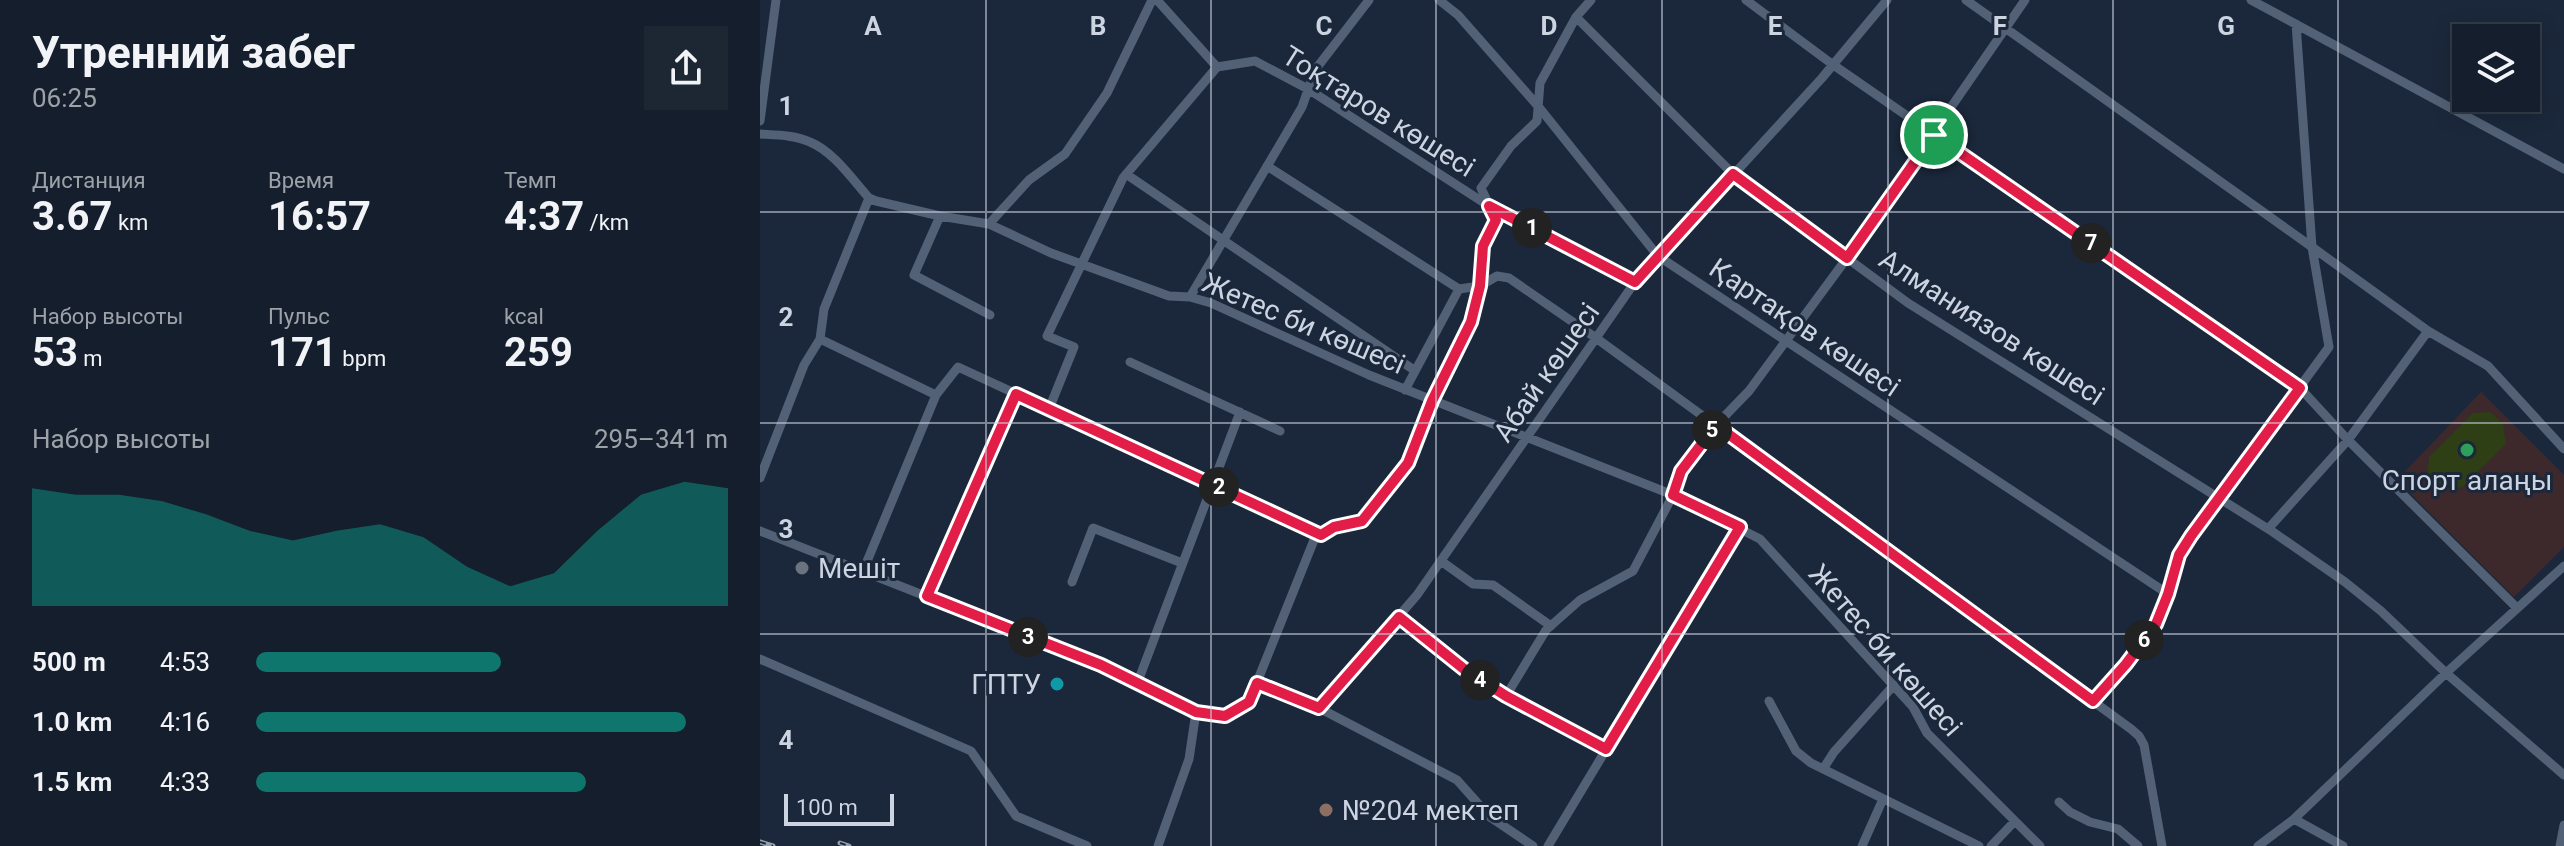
<!DOCTYPE html>
<html lang="ru">
<head>
<meta charset="utf-8">
<style>
	body { margin:0; font-family:Roboto,sans-serif; background:#1d2734; color:#f1f3f6; height:100vh; display:flex; flex-direction:column; font-size:30px; white-space:nowrap }
	* { box-sizing:border-box; margin:0 }
	p { font-size:26px; color:#9da2a9 }
	.icon { flex:none; width:44px; height:44px; fill:none; stroke:currentColor; stroke-width:2; stroke-linecap:round; stroke-linejoin:round }
	.map { position:relative; flex:1; overflow:hidden }
	.drawer { display:flex; flex-direction:column; background:#141e2c; width:760px }
	.drawer>* { flex:none }
	.tools { position:absolute; left:1692px; top:24px; display:grid; gap:16px }
	.tools a { display:grid; place-items:center; width:88px; height:88px; border-radius:0px; background:#141e2c; box-shadow:0 4px 20px #0003,0 0 0 2px #333c48; font-size:40px }
	.scale { position:absolute; left:24px; bottom:20px; width:110px; box-sizing:border-box; padding-left:8px; border:4px solid #ccd4e1; border-top:0; font-size:22px; line-height:28px; white-space:nowrap; color:#ccd4e1; -webkit-text-stroke:6px #1b283b; paint-order:stroke }
	.pin { position:absolute; display:grid; place-items:center; width:68px; height:68px; color:#fff; margin:-34px; border:4px solid #fff; border-radius:50%; box-shadow:0 2px 8px #0007 }
	.km { position:absolute; width:40px; height:40px; margin:-20px; border-radius:50%; background:#222; color:#fff; font-size:22px; line-height:40px; text-align:center }
	.round { display:grid; place-items:center; flex:none; width:84px; height:84px; border-radius:0px; background:#1d2734 }
	.summary { display:flex; align-items:center; justify-content:space-between; height:136px; padding:0 32px }
	h1 { font-size:44px; font-weight:700; line-height:60px }
	.figures { display:grid; grid-template-columns:repeat(3,1fr); gap:12px; height:136px; padding:8px 32px }
	.figures div { display:grid; align-content:center }
	.figures b { font-size:40px; font-weight:700 }
	.figures small { font-size:22px; font-weight:400 }
	.figures p { font-size:22px }
	.chart { height:224px; padding:16px 32px }
	.chart p { display:flex; justify-content:space-between }
	.chart svg { width:100%; height:144px; margin-top:8px; fill:#0f766e; opacity:.7 }
	ul { padding:0 32px; list-style:none; font-size:26px }
	li { display:grid; grid-template-columns:128px 96px 1fr; align-items:center; height:60px }
	li i { height:20px; border-radius:10px; background:#0f766e }
	main { display:flex; flex:1; min-height:0 }
	.map>svg:first-child { display:block }
	.education { fill:#3d292c }
	.green { fill:#2e3e15 }
	.lines { fill:none; stroke-linecap:round; stroke-linejoin:round }
	.minor { stroke:#526176; stroke-width:9 }
	.rail-casing { stroke:#949ead; stroke-width:5 }
	.rail { stroke:#1b283b; stroke-width:2; stroke-dasharray:6; stroke-linecap:butt }
	.route-casing { stroke:#fff; stroke-width:16 }
	.route { stroke:#e11d48; stroke-width:10 }
	.grid { fill:none; stroke:#ccd4e1; stroke-width:2; stroke-opacity:0.55 }
	.leisure-dot { fill:#2e9e5b; stroke:#1b283b; stroke-width:3 }
	.worship-dot { fill:#6b7280; stroke:#1b283b; stroke-width:3 }
	.culture-dot { fill:#0f9aa8; stroke:#1b283b; stroke-width:3 }
	.education-dot { fill:#8d6e63; stroke:#1b283b; stroke-width:3 }
	.labels { text-anchor:middle; stroke-width:6; stroke-linejoin:round; paint-order:stroke }
	.street-label { font-size:28px; fill:#ccd4e1; stroke:#1b283b }
	.poi-label { font-size:28px; fill:#ccd4e1; stroke:#1b283b; text-anchor:start }
	.grid-label { font-size:26px; text-anchor:middle; font-weight:bold; fill:#ccd4e1; stroke:#1b283b; stroke-width:6; stroke-linejoin:round; paint-order:stroke }
</style>
</head>
<body>
<main>
<section class="drawer">
<div class="summary"><div><h1>Утренний забег</h1><p>06:25</p></div><a class="round"><svg class="icon" aria-label="share" viewBox="0 0 24 24"><path d="M12 15V3M7 8l5-5 5 5M5 13v7h14v-7"/></svg></a></div>
<div class="figures">
<div><p>Дистанция</p><b>3.67<small> km</small></b></div>
<div><p>Время</p><b>16:57</b></div>
<div><p>Темп</p><b>4:37<small> /km</small></b></div>
</div>
<div class="figures">
<div><p>Набор высоты</p><b>53<small> m</small></b></div>
<div><p>Пульс</p><b>171<small> bpm</small></b></div>
<div><p>kcal</p><b>259</b></div>
</div>
<div class="chart"><p><span>Набор высоты</span>295–341 m</p>
<svg viewBox="0 0 160 44" preserveAspectRatio="none"><path d="M0 44V8L10 10L20 10L30 12L40 16L50 21L60 24L70 21L80 19L90 23L100 32L110 38L120 34L130 21L140 10L150 6L160 8V44z"/></svg>
</div>
<ul>
<li><b>500 m</b>4:53<i style="width:52%"></i></li>
<li><b>1.0 km</b>4:16<i style="width:91%"></i></li>
<li><b>1.5 km</b>4:33<i style="width:70%"></i></li>
</ul>
</section>
<div class="map">
<svg width="1804" height="846" viewBox="0 0 1804 846">
	<rect width="100%" height="100%" fill="#1b283b"/>
	<path class="education" d="M1721 392 1804 475V547L1754 597 1637 480Z"/>
	<path class="green" d="M1730 412 1743 424 1746 444 1702 487 1683 489 1667 476 1669 457 1713 413Z"/>
	<g class="lines">
		<path class="minor" d="M397 0 457 67 495 61 548 89 729 206 875 282
			M679 0 698 15 778 106 898 256 1408 594
			M986 0 1072 64 1540 388 1588 440 1757 608
			M1206 0 1552 247 1536 24
			M1491 0 1804 169
			M816 17 973 174 1148 303 1513 532 1585 582 1621 611 1686 673 1804 566
			M0 121 16 0
			M0 134C16 135 35 135 50 142 74 152 92 179 109 198L116 201 180 216 229 224 291 253 409 296 430 297 451 303 609 375 913 495 1000 539 1153 707 1167 733 1280 846
			M507 166 699 289 720 286 737 276 749 278 836 338 1371 729 1379 736 1384 745 1402 846
			M366 174 654 370
			M180 216 154 275 230 315
			M229 224 269 180 305 154 347 93 392 0
			M1552 247 1668 331 1728 366 1804 449
			M430 297 542 107 555 70 609 0
			M60 339 176 395 198 367 561 535
			M370 362 520 431
			M645 390 699 289
			M289 409 314 347 287 336 363 178 457 67
			M0 478 44 365 60 339 64 309 109 198
			M1508 529 1588 440 1668 331
			M0 531 341 665 436 712 429 759 398 846
			M681 561 713 584 733 585 791 626
			M103 571 176 395
			M312 582 333 528 422 563
			M167 596 256 394
			M639 617 704 669 746 696 846 749
			M0 659 211 751 256 816 327 846
			M497 683 559 708 697 780 730 817 773 846
			M377 684 480 412
			M746 696 786 630 820 600 873 571 913 495 921 471 956 425 989 391 1087 258 1265 0
			M1009 701 1036 751 1051 763 1219 846
			M1333 701 1366 664 1396 624 1408 594 1419 555 1431 536 1569 347 1552 247
			M559 708 657 595 875 282 1062 78 1127 0
			M436 712 465 716 489 702 554 540 574 527 602 521 648 463 672 401 711 322 716 307 723 246 736 220 721 188 751 146 777 121 780 83 816 17 831 0
			M1063 769 1074 752 1134 685
			M1299 802 1310 812 1330 822 1358 829 1378 846
			M1534 819 1686 673 1804 775
			M788 846 980 527
			M1102 846 1123 799
			M1231 846 1255 821
			M1498 846 1534 819 1583 846
			M1800 846 1804 825"/>
		<g class="rail-casing">
			<path id="rail" d="M0 842 13 846
				M80 843 89 846"/>
		</g>
		<use href="#rail" class="rail"/>
	</g>
	<g class="lines">
		<g class="route-casing">
			<path id="route" d="M1174 135 1540 388 1431 536 1419 555 1408 594 1396 624 1366 664 1333 701 956 425 921 471 913 495 980 527 846 749 746 696 704 669 639 617 559 708 497 683 489 702 465 716 436 712 341 665 167 596 256 394 561 535 574 527 602 521 648 463 672 401 711 322 720 286 723 246 736 220 729 206 875 282 973 174 1087 258Z"/>
		</g>
		<use href="#route" class="route"/>
	</g>
	<path class="grid" d="M226 0V846M451 0V846M676 0V846M902 0V846M1128 0V846M1353 0V846M1578 0V846M0 212H1804M0 423H1804M0 634H1804"/>
	<circle class="leisure-dot" cx="1707" cy="450" r="8"/>
	<circle class="worship-dot" cx="42" cy="568" r="8"/>
	<circle class="culture-dot" cx="297" cy="684" r="8"/>
	<circle class="education-dot" cx="566" cy="810" r="8"/>
	<g class="labels">
		<g class="street-label">
			<text transform="translate(619 111) rotate(32)" y="10">Тоқтаров көшесі</text>
			<text transform="translate(544 323) rotate(23)" y="10">Жетес би көшесі</text>
			<text transform="translate(1045 327) rotate(34)" y="10">Қартақов көшесі</text>
			<text transform="translate(1232 327) rotate(33)" y="10">Алманиязов көшесі</text>
			<text transform="translate(786 372) rotate(-55)" y="10">Абай көшесі</text>
			<text transform="translate(1126 650) rotate(49)" y="10">Жетес би көшесі</text>
		</g>
		<g class="poi-label">
			<text x="1707" y="490" text-anchor="middle">Спорт алаңы</text>
			<text x="58" y="578">Мешіт</text>
			<text x="281" y="694" text-anchor="end">ГПТУ</text>
			<text x="582" y="820">№204 мектеп</text>
		</g>
	</g>
	<g class="grid-label">
		<text x="113" y="35">A</text>
		<text x="338" y="35">B</text>
		<text x="564" y="35">C</text>
		<text x="789" y="35">D</text>
		<text x="1015" y="35">E</text>
		<text x="1240" y="35">F</text>
		<text x="1466" y="35">G</text>
		<text x="26" y="115">1</text>
		<text x="26" y="326">2</text>
		<text x="26" y="538">3</text>
		<text x="26" y="749">4</text>
	</g>
</svg>
<div class="tools">
<a><svg class="icon" aria-label="layers" viewBox="0 0 24 24"><path d="M12 4l9 5-9 5-9-5zM3 14l9 5 9-5"/></svg></a>
</div>
<div class="scale">100 m</div>
<div class="pin" style="left:1174px;top:135px;background:#1e9e55"><svg class="icon" aria-label="arrive" viewBox="0 0 24 24"><path d="M6 21V4h12l-3 4 3 4H6"/></svg></div>
<b class="km" style="left:772px;top:228px">1</b>
<b class="km" style="left:459px;top:487px">2</b>
<b class="km" style="left:268px;top:637px">3</b>
<b class="km" style="left:720px;top:680px">4</b>
<b class="km" style="left:952px;top:430px">5</b>
<b class="km" style="left:1384px;top:640px">6</b>
<b class="km" style="left:1331px;top:243px">7</b>
</div>
</main>
</body>
</html>
